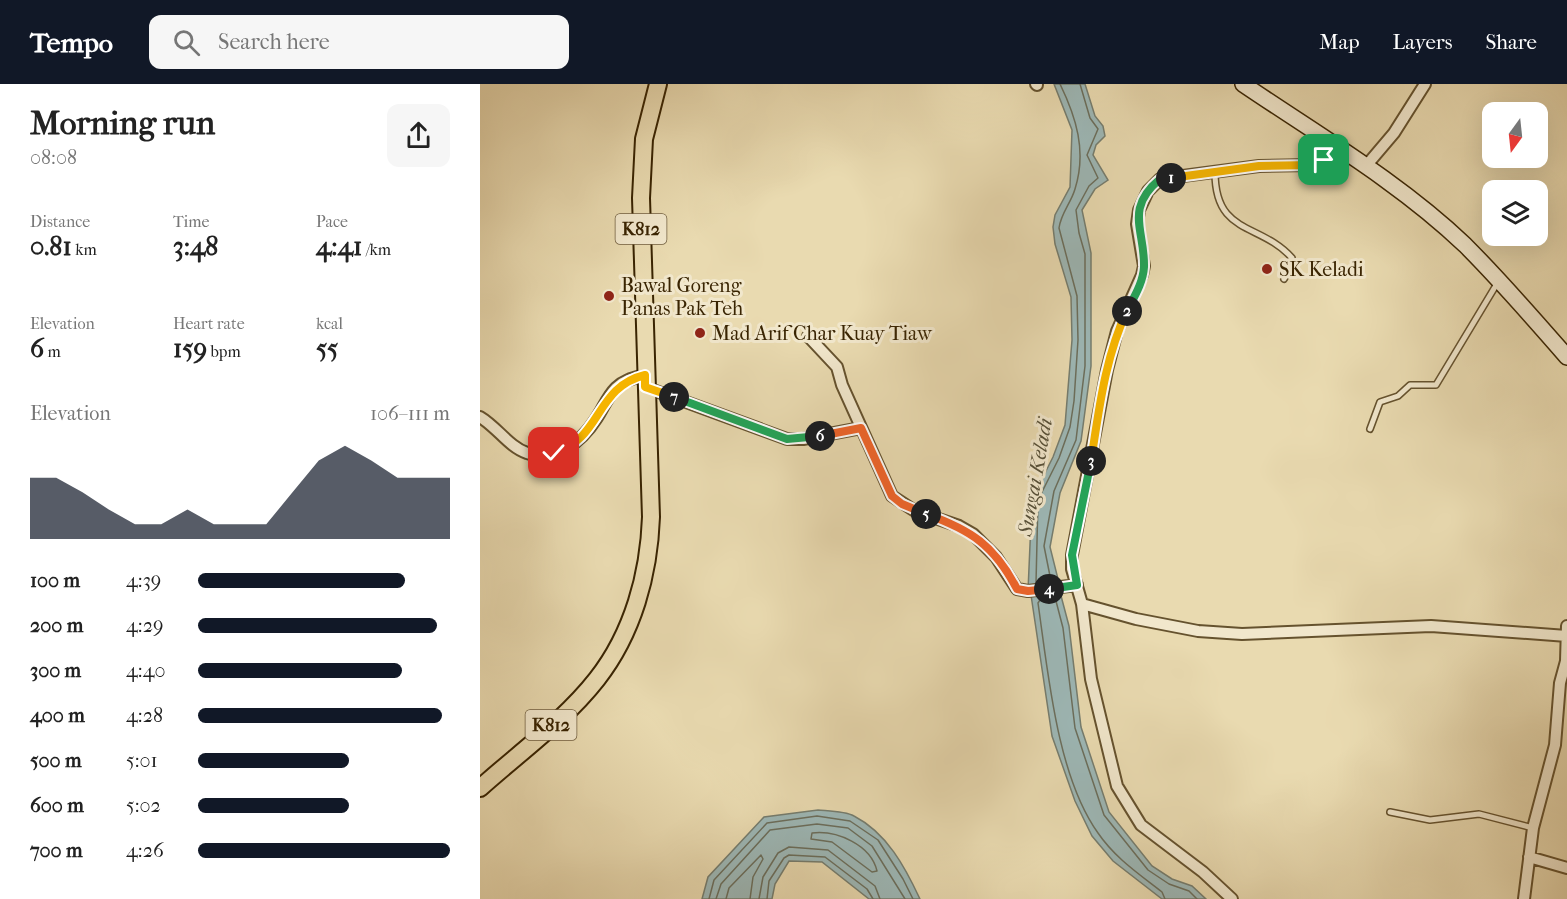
<!DOCTYPE html>
<html lang="en">
<head>
<meta charset="utf-8">
<style>
	body { margin:0; font-family:"IM FELL French Canon",serif; background:#f6f6f6; color:#222; height:100vh; display:flex; flex-direction:column; font-size:22px; white-space:nowrap }
	* { box-sizing:border-box; margin:0 }
	p { font-size:20px; color:#767676 }
	.icon { flex:none; width:33px; height:33px; fill:none; stroke:currentColor; stroke-width:2; stroke-linecap:round; stroke-linejoin:round }
	.map { position:relative; flex:1; overflow:hidden }
	.panel { display:flex; flex-direction:column; background:#fff; width:480px }
	.panel>* { flex:none }
	.needle { width:39px; rotate:195deg }
	.controls { position:absolute; left:1002px; top:18px; display:grid; gap:12px }
	.controls a { display:grid; place-items:center; width:66px; height:66px; border-radius:12px; background:#fff; box-shadow:0 6px 24px #0002; font-size:30px }
	.pin { position:absolute; display:grid; place-items:center; width:51px; height:51px; color:#fff; margin:-26px; border-radius:12px; box-shadow:0 3px 9px #0006 }
	.km { position:absolute; width:30px; height:30px; margin:-15px; border-radius:50%; background:#222; color:#fff; font-size:16px; line-height:30px; text-align:center }
	.round { display:grid; place-items:center; flex:none; width:63px; height:63px; border-radius:12px; background:#f6f6f6 }
	.headline { display:flex; align-items:center; justify-content:space-between; height:102px; padding:0 30px }
	h1 { font-size:33px; font-weight:800; line-height:45px }
	.stats { display:grid; grid-template-columns:repeat(3,1fr); gap:9px; height:102px; padding:6px 30px }
	.stats div { display:grid; align-content:center }
	.stats b { font-size:26px; font-weight:800 }
	.stats small { font-size:16px; font-weight:400 }
	.stats p { font-size:16px }
	.chart { height:168px; padding:12px 30px }
	.chart p { display:flex; justify-content:space-between }
	.chart svg { width:100%; height:108px; margin-top:6px; fill:#111827; opacity:.7 }
	ul { padding:0 30px; list-style:none; font-size:20px }
	li { display:grid; grid-template-columns:96px 72px 1fr; align-items:center; height:45px }
	li i { height:15px; border-radius:8px; background:#111827 }
	header { display:flex; align-items:center; gap:36px; box-sizing:border-box; height:84px; padding:0 30px; background:#111827; color:#fff }
	header strong { font-size:28px }
	nav { display:flex; gap:33px; margin-inline-start:auto; font-size:21px }
	.search { width:420px; height:54px; background:#f6f6f6; display:flex; align-items:center; gap:15px; box-sizing:border-box; padding:0 21px; border-radius:12px; color:#767676; font-size:22px }
	main { display:flex; flex:1; min-height:0 }
	.map>svg:first-child { display:block }
	.water { fill:#9db8b7; stroke:#757d6f; stroke-width:1.5 }
	.lines { fill:none; stroke-linecap:round; stroke-linejoin:round }
	.shore { stroke:#6b6e5c; stroke-width:1.5 }
	.service-casing { stroke:#65522e; stroke-width:8 }
	.minor-casing { stroke:#65522e; stroke-width:14 }
	.secondary-casing { stroke:#392402; stroke-width:18 }
	.primary-casing { stroke:#392402; stroke-width:20 }
	.service { stroke:#f1e7cc; stroke-width:5 }
	.minor { stroke:#f1e7cc; stroke-width:10 }
	.secondary { stroke:#f1e7cc; stroke-width:15 }
	.primary { stroke:#e9dab0; stroke-width:16 }
	.split-1-casing { stroke:#fff; stroke-width:12 }
	.split-2-casing { stroke:#fff; stroke-width:12 }
	.split-3-casing { stroke:#fff; stroke-width:12 }
	.split-4-casing { stroke:#fff; stroke-width:12 }
	.split-5-casing { stroke:#fff; stroke-width:12 }
	.split-6-casing { stroke:#fff; stroke-width:12 }
	.split-7-casing { stroke:#fff; stroke-width:12 }
	.split-8-casing { stroke:#fff; stroke-width:12 }
	.split-1 { stroke:#f5b400; stroke-width:8 }
	.split-2 { stroke:#22a559; stroke-width:8 }
	.split-3 { stroke:#f5b400; stroke-width:8 }
	.split-4 { stroke:#22a559; stroke-width:8 }
	.split-5 { stroke:#f0652b; stroke-width:8 }
	.split-6 { stroke:#f0652b; stroke-width:8 }
	.split-7 { stroke:#22a559; stroke-width:8 }
	.split-8 { stroke:#f5b400; stroke-width:8 }
	.poi-dot { fill:#8f2418; stroke:#f1e7cc; stroke-width:2 }
	.labels { text-anchor:middle; stroke-width:6; stroke-linejoin:round; paint-order:stroke }
	.shield { fill:#f1e7cc; stroke:#705e3f; stroke-width:1.5 }
	.shield-label { font-size:18px; font-weight:bold; fill:#392402 }
	.poi-label { font-size:20px; fill:#392402; stroke:#f1e7cc; text-anchor:start }
	.water-label { font-size:21px; font-style:italic; fill:#575038; stroke:#f1e7cc }
</style>
</head>
<body>
<header>
<strong>Tempo</strong>
<div class="search"><svg class="icon" aria-label="search" viewBox="0 0 24 24"><circle cx="10" cy="10" r="6"/><path d="M15 15l6 6"/></svg>Search here</div>
<nav><a>Map</a><a>Layers</a><a>Share</a></nav>
</header>
<main>
<section class="panel">
<div class="headline"><div><h1>Morning run</h1><p>08:08</p></div><a class="round"><svg class="icon" aria-label="share" viewBox="0 0 24 24"><path d="M12 15V3M7 8l5-5 5 5M5 13v7h14v-7"/></svg></a></div>
<div class="stats">
<div><p>Distance</p><b>0.81<small> km</small></b></div>
<div><p>Time</p><b>3:48</b></div>
<div><p>Pace</p><b>4:41<small> /km</small></b></div>
</div>
<div class="stats">
<div><p>Elevation</p><b>6<small> m</small></b></div>
<div><p>Heart rate</p><b>159<small> bpm</small></b></div>
<div><p>kcal</p><b>55</b></div>
</div>
<div class="chart"><p><span>Elevation</span>106–111 m</p>
<svg viewBox="0 0 160 44" preserveAspectRatio="none"><path d="M0 44V19L10 19L20 25L30 32L40 38L50 38L60 32L70 38L80 38L90 38L100 25L110 12L120 6L130 12L140 19L150 19L160 19V44z"/></svg>
</div>
<ul>
<li><b>100 m</b>4:39<i style="width:82%"></i></li>
<li><b>200 m</b>4:29<i style="width:95%"></i></li>
<li><b>300 m</b>4:40<i style="width:81%"></i></li>
<li><b>400 m</b>4:28<i style="width:97%"></i></li>
<li><b>500 m</b>5:01<i style="width:60%"></i></li>
<li><b>600 m</b>5:02<i style="width:60%"></i></li>
<li><b>700 m</b>4:26<i style="width:100%"></i></li>
</ul>
</section>
<div class="map">
<svg width="1087" height="815" viewBox="0 0 1087 815">
	<rect width="100%" height="100%" fill="#e9dab0"/>
	<filter id="stains"><feTurbulence type="fractalNoise" baseFrequency=".00333" numOctaves="4"/><feColorMatrix values="0 0 0 0 .2 0 0 0 0 .09 0 0 0 0 .02 0 0 0 .5 -.17"/></filter>
	<radialGradient id="worn" r=".72"><stop offset=".6" stop-color="#630" stop-opacity="0"/><stop offset="1" stop-color="#630" stop-opacity=".3"/></radialGradient>
	<path class="water" d="M574 0H605L615 32 623 42 625 52 616 61 613 71 628 96 615 105 602 126 611 169V282L601 357 580 409 570 463 580 503 548 507 552 415 573 373 585 341 592 256 591 213 575 160 573 143 575 131 590 103 592 46Z
		M580 508 589 542 601 643 629 728 672 782 692 795 712 802 726 815H682L633 777 612 752 595 717 572 652 551 511Z
		M338 726C349 727 365 727 374 732 407 749 425 783 440 815H389L342 778 309 777 295 800 292 815H222L228 793 284 733Z"/>
	<g class="lines">
		<path class="shore" d="M571 497 564 462 574 407 596 356 605 282V170L599 149 596 126 609 102 618 94 607 71 618 45 610 34 600 0
			M556 499 558 416 579 374 590 343 594 317 598 256 597 212 579 144C581 129 591 119 595 105 607 67 596 33 580 0
			M332 749C357 746 391 761 397 787L392 788 352 758 331 755Z
			M229 815 234 796 287 739 337 732 370 737 398 756 423 795 433 815
			M236 815 241 800 290 746 337 740 368 744 392 762 425 815
			M246 815 249 804 281 771 283 775 273 793 270 815
			M279 815 283 793 298 769 309 763 348 766 395 802 400 815
			M287 815 289 797 304 774 309 771 345 773 387 805 393 815
			M685 815 682 808C659 790 635 774 618 749 577 692 568 588 558 519L560 516 576 517 583 544 595 644 624 731 668 786 689 800 709 807 717 815"/>
		<g class="service-casing">
			<path id="service" d="M735 88C735 152 780 138 812 174V181L804 195
				M890 345 900 318 918 312 930 301H956L1018 198
				M910 728 950 736 999 730 1053 744"/>
		</g>
		<g class="minor-casing">
			<path id="minor" d="M556 0 557 1
				M886 82 914 49 945 0
				M328 252 357 283 362 301 412 412 435 427 479 442 493 450 516 473 537 505 548 507 597 501
				M165 303 307 355H323L381 344
				M0 333C17 343 29 363 47 369 74 380 102 357 116 335 123 325 127 313 136 304 144 296 154 294 165 291
				M602 520 656 535 718 547 762 550 951 542 1087 552
				M1049 773 1087 784
				M752 815 723 788 661 741 637 702 611 595 602 520 592 485V471L627 286 637 247 662 191 664 182 657 140 659 126 668 107 680 95 779 82 831 81 844 76 854 61
				M1044 815 1053 744 1075 661 1080 599 1086 577 1087 542"/>
		</g>
		<g class="secondary-casing">
			<path id="secondary" d="M763 0C838 51 919 98 985 161 1021 197 1054 235 1087 273"/>
		</g>
		<g class="primary-casing">
			<path id="primary" d="M0 704C39 669 85 636 117 595 153 549 169 490 171 433L161 114 164 55 178 0"/>
		</g>
		<use href="#service" class="service"/>
		<use href="#minor" class="minor"/>
		<use href="#secondary" class="secondary"/>
		<use href="#primary" class="primary"/>
	</g>
	<g class="lines">
		<g class="split-1-casing">
			<path id="split-1" d="M691 94 779 82 831 81 844 76"/>
		</g>
		<g class="split-2-casing">
			<path id="split-2" d="M647 227C654 213 663 199 664 183 665 146 644 125 680 95L691 94"/>
		</g>
		<g class="split-3-casing">
			<path id="split-3" d="M611 377C619 326 625 273 647 227"/>
		</g>
		<g class="split-4-casing">
			<path id="split-4" d="M569 505 597 501 592 471 611 377"/>
		</g>
		<g class="split-5-casing">
			<path id="split-5" d="M446 430C491 446 514 461 537 505L548 507 569 505"/>
		</g>
		<g class="split-6-casing">
			<path id="split-6" d="M340 352 381 344 412 412 422 420 446 430"/>
		</g>
		<g class="split-7-casing">
			<path id="split-7" d="M194 313 307 355 340 352"/>
		</g>
		<g class="split-8-casing">
			<path id="split-8" d="M74 369C122 355 115 303 165 291V303L194 313"/>
		</g>
		<use href="#split-1" class="split-1"/>
		<use href="#split-2" class="split-2"/>
		<use href="#split-3" class="split-3"/>
		<use href="#split-4" class="split-4"/>
		<use href="#split-5" class="split-5"/>
		<use href="#split-6" class="split-6"/>
		<use href="#split-7" class="split-7"/>
		<use href="#split-8" class="split-8"/>
	</g>
	<g class="poi-dot">
		<circle cx="787" cy="185" r="6"/>
		<circle cx="129" cy="212" r="6"/>
		<circle cx="220" cy="249" r="6"/>
	</g>
	<g class="labels">
		<g class="shield">
			<rect x="135.5" y="130" width="51" height="30" rx="4.5"/>
			<rect x="45.5" y="626" width="51" height="30" rx="4.5"/>
		</g>
		<g class="shield-label">
			<text x="161" y="151">K812</text>
			<text x="71" y="647">K812</text>
		</g>
		<g class="poi-label">
			<text x="799" y="192">SK Keladi</text>
			<text x="141" y="208">Bawal Goreng<tspan x="141" dy="23">Panas Pak Teh</tspan></text>
			<text x="232" y="256">Mad Arif Char Kuay Tiaw</text>
		</g>
		<g class="water-label">
			<text transform="translate(555 393) rotate(-80)" y="7">Sungai Keladi</text>
		</g>
	</g>
	<rect width="100%" height="100%" filter="url(#stains)"/>
	<rect width="100%" height="100%" fill="url(#worn)"/>
</svg>
<div class="controls">
<a><svg class="needle" viewBox="-14 -14 28 28"><path d="M0-13l5 13h-10z" fill="#e53935"/><path d="M0 13l5-13h-10z" fill="#767676"/></svg></a>
<a><svg class="icon" aria-label="layers" viewBox="0 0 24 24"><path d="M12 4l9 5-9 5-9-5zM3 14l9 5 9-5"/></svg></a>
</div>
<div class="pin" style="left:844px;top:76px;background:#1e9e55"><svg class="icon" aria-label="arrive" viewBox="0 0 24 24"><path d="M6 21V4h12l-3 4 3 4H6"/></svg></div>
<div class="pin" style="left:74px;top:369px;background:#d93025"><svg class="icon" aria-label="check" viewBox="0 0 24 24"><path d="M5 12l5 5 9-10"/></svg></div>
<b class="km" style="left:691px;top:94px">1</b>
<b class="km" style="left:647px;top:227px">2</b>
<b class="km" style="left:611px;top:377px">3</b>
<b class="km" style="left:569px;top:505px">4</b>
<b class="km" style="left:446px;top:430px">5</b>
<b class="km" style="left:340px;top:352px">6</b>
<b class="km" style="left:194px;top:313px">7</b>
</div>
</main>
</body>
</html>
